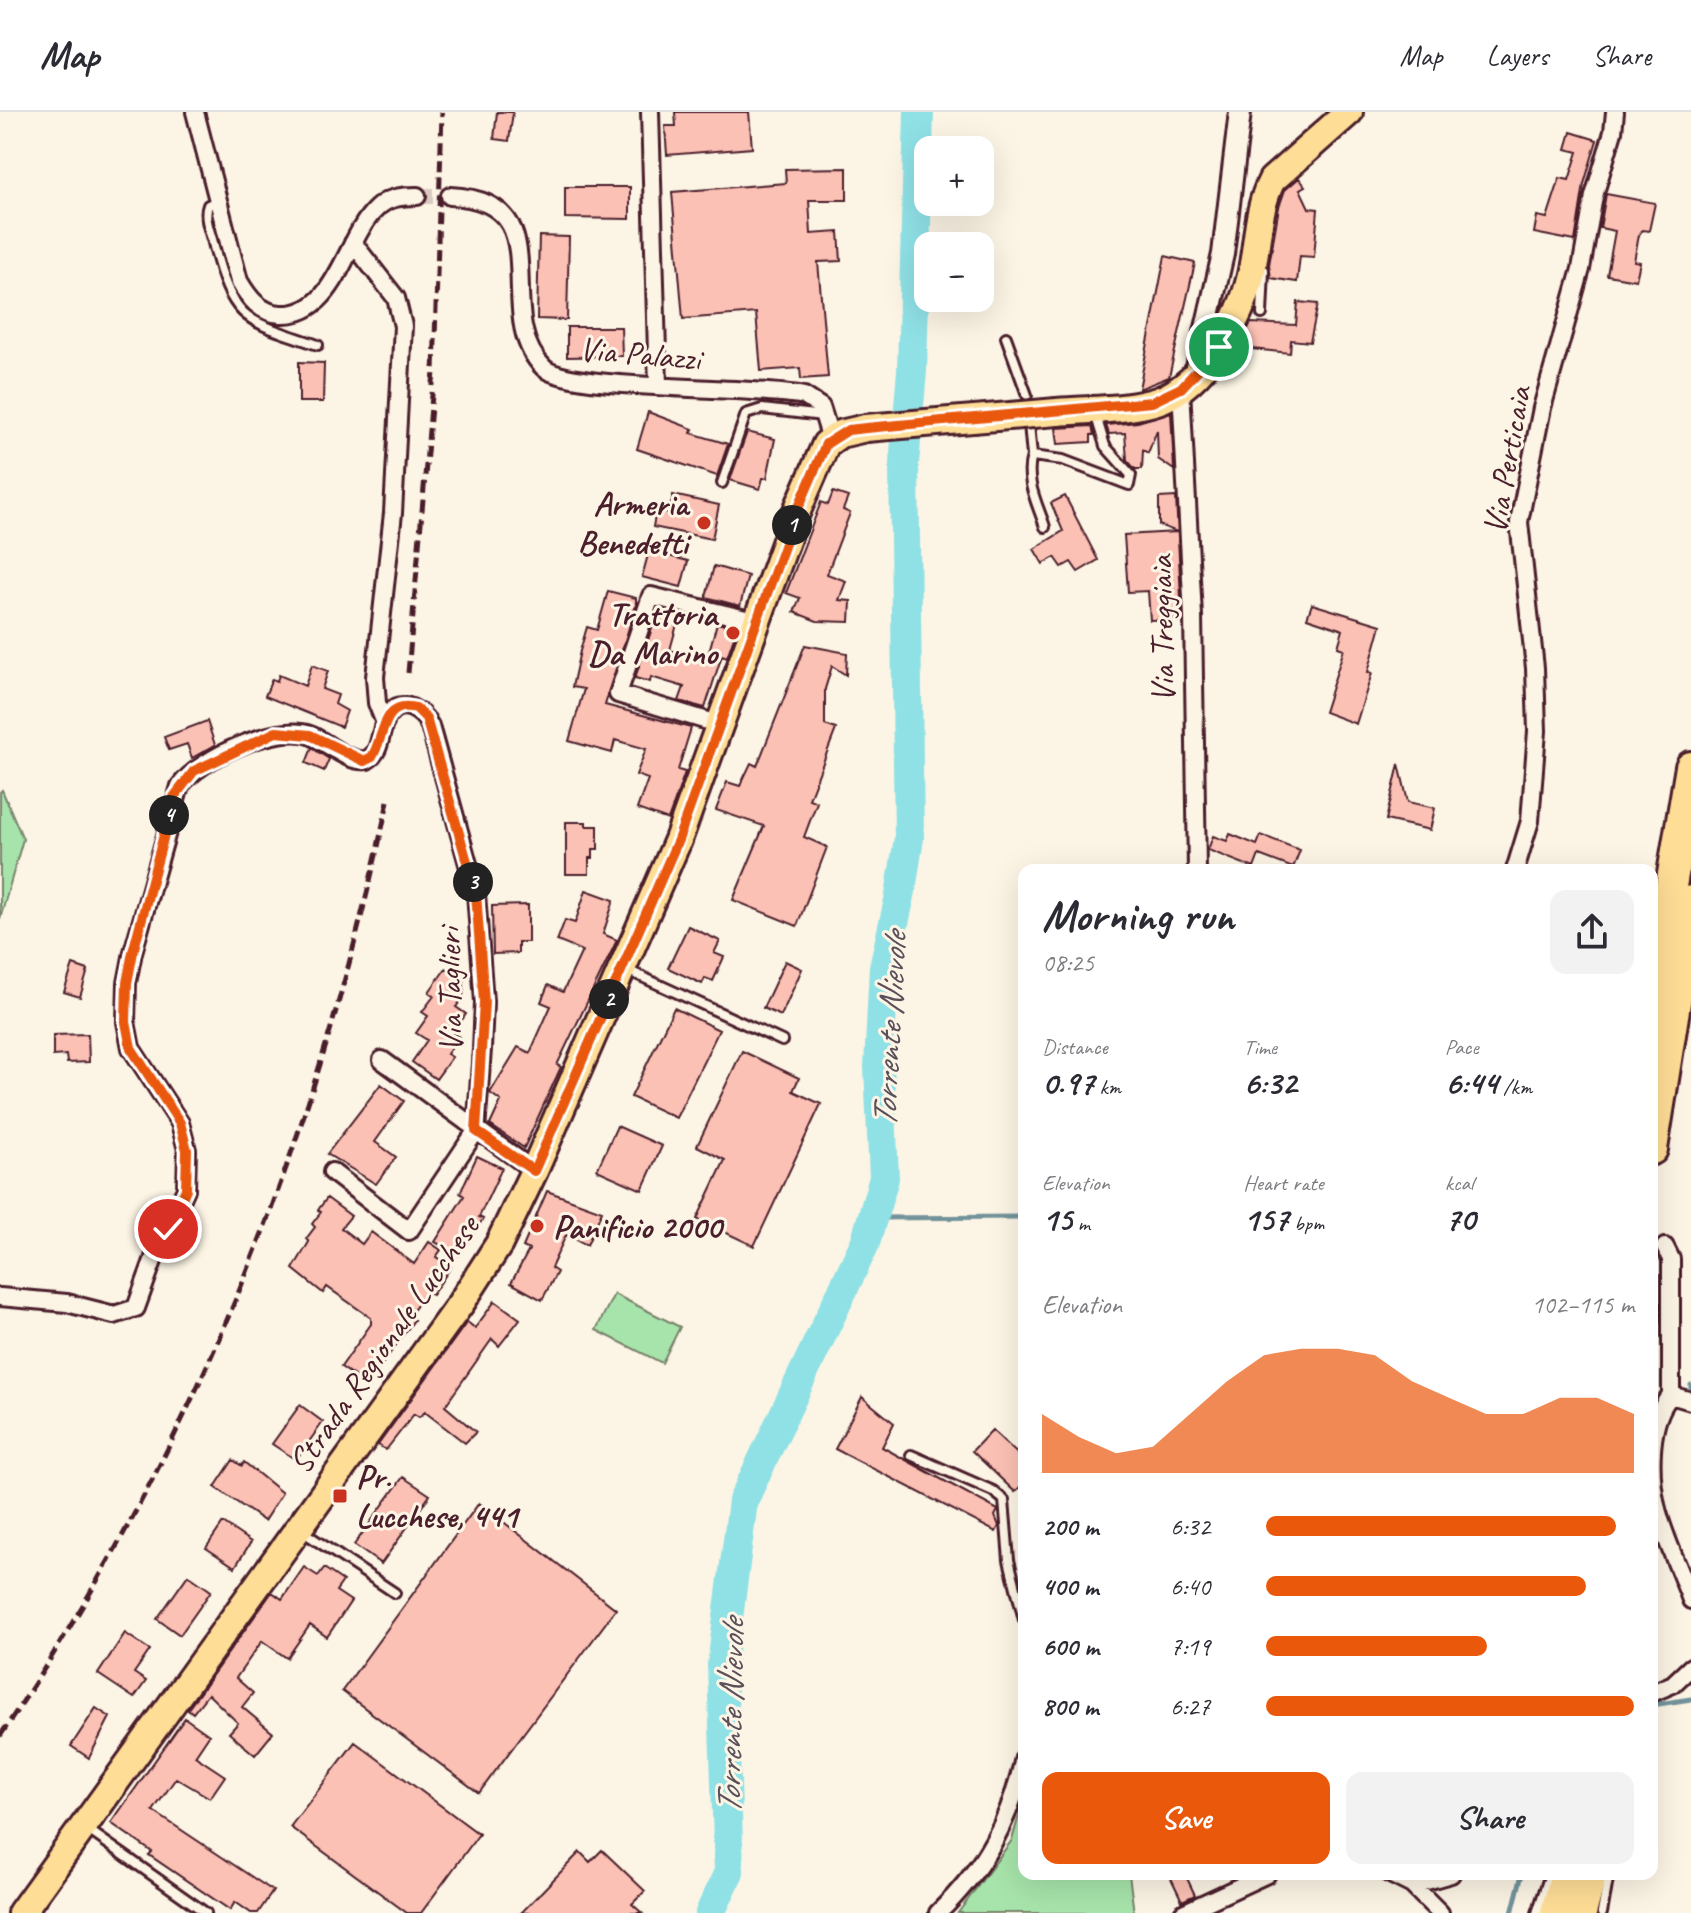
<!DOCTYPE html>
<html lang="en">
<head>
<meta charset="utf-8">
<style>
	body { margin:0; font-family:Caveat,sans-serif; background:#f2f2f3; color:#2b2b33; height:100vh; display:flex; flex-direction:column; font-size:30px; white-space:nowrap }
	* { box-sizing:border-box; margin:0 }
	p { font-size:26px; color:#7c7c81 }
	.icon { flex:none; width:44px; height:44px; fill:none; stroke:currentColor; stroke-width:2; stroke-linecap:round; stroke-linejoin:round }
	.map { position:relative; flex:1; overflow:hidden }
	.panel { position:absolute; left:1018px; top:752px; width:640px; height:1016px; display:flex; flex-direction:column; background:#fff; border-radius:16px; box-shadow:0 8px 32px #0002 }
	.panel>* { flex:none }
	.tools { position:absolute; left:914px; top:24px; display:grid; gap:16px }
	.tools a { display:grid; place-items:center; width:80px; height:80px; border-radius:16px; background:#fff; box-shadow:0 8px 32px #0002; font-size:40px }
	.pin { position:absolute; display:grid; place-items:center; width:68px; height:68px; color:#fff; margin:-34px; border:4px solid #fff; border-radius:50%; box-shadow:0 2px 8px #0007 }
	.km { position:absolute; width:40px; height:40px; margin:-20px; border-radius:50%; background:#222; color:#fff; font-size:22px; line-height:40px; text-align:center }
	.round { display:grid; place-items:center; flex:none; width:84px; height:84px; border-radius:16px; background:#f2f2f3 }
	.overview { display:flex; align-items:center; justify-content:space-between; height:136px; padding:0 24px }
	h1 { font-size:44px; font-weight:600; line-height:60px }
	.figures { display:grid; grid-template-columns:repeat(3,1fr); gap:12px; height:136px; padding:8px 24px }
	.figures div { display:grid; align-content:center }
	.figures b { font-size:34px; font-weight:600 }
	.figures small { font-size:22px; font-weight:400 }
	.figures p { font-size:22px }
	.chart { height:224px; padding:16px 24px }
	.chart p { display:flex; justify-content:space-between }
	.chart svg { width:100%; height:144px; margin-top:8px; fill:#ea580c; opacity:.7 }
	.action { display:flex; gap:16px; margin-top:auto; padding:16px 24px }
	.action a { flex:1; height:92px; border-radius:16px; background:#ea580c; color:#fff; font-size:32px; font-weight:600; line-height:92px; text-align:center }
	.action a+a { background:#f2f2f3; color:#2b2b33 }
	ul { padding:0 24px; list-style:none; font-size:26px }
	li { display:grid; grid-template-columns:128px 96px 1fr; align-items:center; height:60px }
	li i { height:20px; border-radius:10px; background:#ea580c }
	header { display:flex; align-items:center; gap:48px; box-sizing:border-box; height:112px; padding:0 40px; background:#fff; border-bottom:2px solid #e1e1e2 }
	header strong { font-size:38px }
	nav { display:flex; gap:44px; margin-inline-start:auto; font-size:28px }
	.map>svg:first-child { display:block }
	.green { fill:#a7e4ab; stroke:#78826b; stroke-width:2 }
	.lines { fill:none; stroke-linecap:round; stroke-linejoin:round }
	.stream { stroke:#73939b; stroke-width:5 }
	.river { stroke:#8fe1e6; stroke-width:30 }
	.building { fill:#fcc1b5; stroke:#4a1f2b; stroke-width:2 }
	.minor-tunnel { stroke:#d8cac0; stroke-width:16; stroke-dasharray:16 8; stroke-linecap:butt }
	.service-casing { stroke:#4a1f2b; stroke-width:14 }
	.minor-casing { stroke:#4a1f2b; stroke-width:22 }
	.tertiary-casing { stroke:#4a1f2b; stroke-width:26 }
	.primary-casing { stroke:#4a1f2b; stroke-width:32 }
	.motorway-casing { stroke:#4a1f2b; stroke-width:36 }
	.service { stroke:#fcf5e5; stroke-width:8 }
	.minor { stroke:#fcf5e5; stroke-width:16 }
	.tertiary { stroke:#fcf5e5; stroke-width:20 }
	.primary { stroke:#fedd96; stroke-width:26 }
	.motorway { stroke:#fedd96; stroke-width:30 }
	.rail { stroke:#4a1f2b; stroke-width:5; stroke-dasharray:12 6; stroke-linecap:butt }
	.primary-bridge-casing { stroke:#4a1f2b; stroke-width:32; stroke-linecap:butt }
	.primary-bridge { stroke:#fedd96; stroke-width:26 }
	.route-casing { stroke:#fff; stroke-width:16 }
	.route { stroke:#ea580c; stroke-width:10 }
	.poi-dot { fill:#c8321e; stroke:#fcf5e5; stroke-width:3 }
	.labels { text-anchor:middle; stroke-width:6; stroke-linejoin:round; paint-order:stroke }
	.street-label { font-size:34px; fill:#4a1f2b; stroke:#fcf5e5 }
	.poi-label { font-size:34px; font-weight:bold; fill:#4a1f2b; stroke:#fcf5e5; text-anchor:end }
	.water-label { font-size:36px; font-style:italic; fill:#5b505a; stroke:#fcf5e5 }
</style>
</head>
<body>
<header>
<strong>Map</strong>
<nav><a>Map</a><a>Layers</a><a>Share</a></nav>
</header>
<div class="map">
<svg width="1691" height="1801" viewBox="0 0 1691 1801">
	<rect width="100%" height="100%" fill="#fcf5e5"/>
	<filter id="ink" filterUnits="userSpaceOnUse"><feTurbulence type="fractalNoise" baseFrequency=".0125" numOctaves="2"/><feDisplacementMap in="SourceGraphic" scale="16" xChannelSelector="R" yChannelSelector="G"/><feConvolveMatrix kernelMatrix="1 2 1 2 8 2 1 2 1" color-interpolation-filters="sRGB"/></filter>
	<g filter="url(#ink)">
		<path class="green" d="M2 678 23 727 0 807V680Z
			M614 1182 680 1215 662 1251 596 1218Z
			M1024 1686V1762H1129L1134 1801H958L1012 1728Z"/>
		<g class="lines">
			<path class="stream" d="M873 1106 1024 1105
				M1691 1276V1273
				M1652 1593 1691 1587
				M1512 1801 1522 1762"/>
			<path class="river" d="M710 1801 729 1760 722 1553 743 1389 865 1131 884 1066 879 955 884 855 900 784 909 726 904 352 912 259 919 0"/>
		</g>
		<path class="building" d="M497 0H513L509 29 494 27Z
			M675 0H749L752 36 667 43 665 14H676Z
			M1571 20 1597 28 1584 72 1575 129 1534 121 1537 104 1547 106 1560 66 1569 68 1578 40 1566 37Z
			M847 56V88H809L811 122 839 120 841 149 818 150 828 265 801 267 800 256 761 259 756 201 683 207 672 80 786 71 785 57Z
			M1299 66 1305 74 1300 77 1309 96 1318 97 1314 145 1300 144 1297 170 1271 166 1269 153 1279 95 1285 78Z
			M565 75H630V107L565 106Z
			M1606 82 1655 91 1649 119 1642 118 1639 123 1634 149 1640 150 1636 168 1607 163 1615 119 1600 116Z
			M539 124 569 125 567 208 537 207Z
			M1165 144 1195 151 1169 265 1139 277Z
			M1298 190 1318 192 1310 230 1291 228 1290 241 1252 237 1242 227 1251 211 1296 213Z
			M567 215H621L622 244 567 245Z
			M299 250 324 251 323 290H299Z
			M648 300 693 317 691 321 728 332 717 364 637 337Z
			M1171 300 1174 358 1158 347 1157 318 1148 341 1143 338 1142 357H1135L1127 348 1125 321 1109 322 1106 313 1138 310Z
			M1092 314 1094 323H1091V330L1058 332 1056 316Z
			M747 320 775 327 767 366H763L760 377 730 368Z
			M833 380 848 385 843 398 850 401 827 462 846 469 839 488 851 489 850 510 817 509 794 500 800 486 786 481 821 390 828 393Z
			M673 383 719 393 712 427 653 415 656 398 669 401Z
			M1065 384 1098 448 1078 460 1071 450 1062 455 1055 445 1043 452 1034 437 1063 419 1051 391Z
			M1176 385 1182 507 1150 508 1148 479 1128 480 1124 423 1177 420 1159 413V386Z
			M649 439 688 449 681 475 642 465Z
			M714 454 748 464 740 494 706 485Z
			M608 479 636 486V493L605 593 691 616 678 658 685 660 668 708 637 697 648 667 636 663 646 637 615 628 612 641 569 629 584 577 572 575 580 539 587 515 597 518Z
			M1312 492 1381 513 1368 560 1372 561 1356 612 1324 600 1344 537 1338 535 1343 518 1307 506Z
			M658 499 679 505 670 538 706 550 717 511 737 516 727 545 722 543 705 596 679 589 684 575 651 565 650 570 635 566Z
			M805 533 847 541 846 563 832 554 825 577V613L836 617 809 687 817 690 804 725 827 735 797 814 733 788 764 714 716 698 727 670 740 674 751 651 757 654Z
			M312 553 328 559 322 577 338 583 335 592 347 599 341 615 265 584 272 567 277 569 279 563 305 574Z
			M207 609 215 633 192 646 187 632 169 638 164 625Z
			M312 636 329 647 324 659 306 651Z
			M1399 652 1408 690 1435 696 1430 718 1386 708Z
			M566 710H586V714H598V737H593V746H589V762H566Z
			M1230 722 1257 733 1261 723 1300 738 1293 756 1259 743 1254 756 1208 738 1213 724 1227 729Z
			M586 778 614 788 603 822 617 828 557 953 561 955 524 1036 490 1013 501 989 490 981 518 935 530 941 551 894 541 890 548 873 563 880 582 839 557 829 565 808 575 811Z
			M528 793V830H518V841L493 842 492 794Z
			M688 814 720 829 714 841 724 845 713 869 705 866 702 872 668 856Z
			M785 849 802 857 781 904 763 896Z
			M73 853 88 858 80 885 64 880Z
			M446 856 464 868 463 886 456 895 466 902 453 921 459 925 447 942 452 945 436 967 412 950 427 928 416 921 428 904 422 900 434 884 429 880Z
			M674 896 719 918 676 1006 631 985Z
			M88 922 89 950 67 951 66 943 53 944V923Z
			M742 939 799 966 793 979 821 992 754 1134 697 1107 725 1048 697 1034Z
			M381 972 404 989 375 1030 396 1045 376 1072 327 1042Z
			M617 1014 662 1034 642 1078 597 1058Z
			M477 1044 502 1056 479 1105 483 1107 459 1143 435 1130 464 1084 460 1081Z
			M547 1079 602 1099 587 1133 566 1123 551 1156 557 1160 542 1188 511 1171 529 1138 523 1135Z
			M327 1086 351 1104 341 1116 362 1132 371 1120 414 1152 429 1130 441 1138 436 1145 451 1155 432 1183 426 1180 408 1206 414 1208 367 1273 341 1255 371 1212V1206L327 1175 323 1181 293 1157 309 1130 306 1127 315 1115 312 1112 321 1100 318 1098Z
			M495 1189 520 1207 499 1234 492 1227 445 1294 476 1320 465 1331 425 1300 419 1305 414 1302 386 1338 378 1333 467 1210 475 1216Z
			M862 1285 894 1311 882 1335 998 1398 995 1404 999 1414 996 1420 835 1337Z
			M300 1293 323 1310 296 1348 272 1332Z
			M992 1318 1024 1348V1371L1015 1380 972 1339Z
			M233 1348 242 1354 244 1350 282 1381 264 1409 215 1375Z
			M403 1365 430 1383 381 1452 354 1433Z
			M479 1391 616 1497 479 1681 342 1579Z
			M223 1411 251 1430 235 1455 206 1436Z
			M304 1455 318 1464 324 1456 343 1469 336 1479 351 1489 327 1525 310 1513 287 1546 262 1529 236 1566 253 1581 242 1595 273 1621 255 1643 229 1621 238 1611 208 1582 193 1601 188 1597 272 1480 282 1487Z
			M188 1463 211 1479 180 1523 157 1507Z
			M125 1521 150 1538 134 1561 146 1569 134 1586 98 1562Z
			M96 1596 110 1605 89 1646 71 1634Z
			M185 1606 209 1623 195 1644 225 1664 210 1686 176 1666 153 1699 273 1779 258 1801H251L235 1790 230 1798 149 1743 152 1740 111 1711Z
			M355 1630 479 1722 421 1801H407L290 1715Z
			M602 1738 645 1779 632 1792 642 1801H521L580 1740 590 1750Z
			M1169 1762H1185L1195 1783 1182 1789Z"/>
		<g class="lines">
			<path class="minor-tunnel" d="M417 84H450"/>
			<g class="service-casing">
				<path id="service" d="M220 88 208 93C203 106 211 121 214 135 234 212 247 208 318 233
					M1262 202 1264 158
					M1006 225 1027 283
					M1029 312 1032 344 1063 348 1129 373 1131 363 1105 334 1095 301
					M1032 344C1024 368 1038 393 1045 415
					M722 371 746 302 762 297 823 304
					M627 858 782 929
					M911 1343 993 1379 1004 1388 1009 1448 1024 1508
					M302 1419 395 1481
					M87 1717 206 1801
					M1537 1801 1550 1762
					M1602 1801 1609 1762"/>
			</g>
			<g class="minor-casing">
				<path id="minor" d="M195 0 239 169C249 186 260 201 281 202 338 204 344 126 377 96 388 85 403 84 417 84
					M650 0 658 274
					M450 84C565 89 488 202 544 256 568 279 758 274 804 284L821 295 831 327
					M353 131 396 186 403 214 393 401 375 565 377 591 385 611
					M1181 276 1193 504 1197 758
					M721 613 618 582 651 484 758 510
					M1515 758 1530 709 1537 619 1535 556 1519 410 1542 296 1581 157 1594 84 1613 20 1615 0
					M382 948 534 1059
					M1665 1135 1671 1147V1283C1648 1308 1649 1361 1656 1393 1663 1424 1680 1457 1691 1488
					M0 1185 67 1191 114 1203 136 1196 154 1146 186 1077 187 1038 180 1011 131 936 126 910 127 871 133 840 180 674C200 646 277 611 310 623 328 630 347 651 367 648 384 638 378 616 389 602 402 584 423 600 430 614L476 781 484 890 482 937 476 1019 409 1119 332 1060
					M1671 1283 1691 1289
					M1652 1581 1673 1572 1691 1555
					M1390 1762 1412 1773 1440 1801
					M1412 1773 1451 1762
					M938 1801C985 1756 1010 1708 1024 1646
					M1183 1801 1267 1762"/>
			</g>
			<g class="tertiary-casing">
				<path id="tertiary" d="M1196 260 1223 142 1240 0"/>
			</g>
			<g class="primary-casing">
				<path id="primary" d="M1057 300C1089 297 1129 299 1160 288 1204 271 1242 206 1251 163 1258 131 1257 97 1272 68L1349 0
					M21 1801 461 1191 499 1132 534 1059 678 728 796 401 826 332 840 322 866 316"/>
			</g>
			<g class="motorway-casing">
				<path id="motorway" d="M1652 887 1691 655
					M1652 1037 1691 789
					M1556 1801 1566 1762
					M1581 1801 1591 1762"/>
			</g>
			<use href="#service" class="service"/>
			<use href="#minor" class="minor"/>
			<use href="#tertiary" class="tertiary"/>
			<use href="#primary" class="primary"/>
			<use href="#motorway" class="motorway"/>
			<path class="rail" d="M408 561 434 260 442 0
				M0 1624C197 1333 315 1031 388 689"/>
			<g class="primary-bridge-casing">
				<path id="primary-bridge" d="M866 316 1057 300"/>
			</g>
			<use href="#primary-bridge" class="primary-bridge"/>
		</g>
	</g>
	<g class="lines" filter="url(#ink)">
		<g class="route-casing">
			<path id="route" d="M168 1117 186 1077 187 1038 180 1011 131 936 126 910 127 871 133 840 174 685 194 659 276 620 310 623 364 649 372 645C385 624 382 587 416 596L426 606 476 781 484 890 476 1019 534 1059 678 728 796 401 826 332 848 318 866 316 1152 290 1181 276 1219 235"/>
		</g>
		<use href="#route" class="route"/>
	</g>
	<g class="poi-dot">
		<circle cx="704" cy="411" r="8"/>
		<circle cx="733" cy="521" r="8"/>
		<circle cx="537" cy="1114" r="8"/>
		<rect x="332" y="1376" width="16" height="16" rx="4"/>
	</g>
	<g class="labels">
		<g class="street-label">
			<text transform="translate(640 241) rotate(5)" y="12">Via Palazzi</text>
			<text transform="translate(1506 348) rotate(-80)" y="12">Via Perticaia</text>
			<text transform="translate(1161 517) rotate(-91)" y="12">Via Treggiaia</text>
			<text transform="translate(449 878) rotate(-91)" y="12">Via Taglieri</text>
			<text transform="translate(383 1232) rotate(-55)" y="12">Strada Regionale Lucchese</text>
		</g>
		<g class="poi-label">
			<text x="688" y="403">Armeria<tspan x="688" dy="39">Benedetti</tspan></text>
			<text x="717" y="513">Trattoria<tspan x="717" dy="39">Da Marino</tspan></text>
			<text x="553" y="1126" text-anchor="start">Panificio 2000</text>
			<text x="356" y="1376" text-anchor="start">Pr.<tspan x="356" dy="39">Lucchese, 441</tspan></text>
		</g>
		<g class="water-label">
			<text transform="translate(888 918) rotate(-87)" y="13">Torrente Nievole</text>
			<text transform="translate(729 1605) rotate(-89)" y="13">Torrente Nievole</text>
		</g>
	</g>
</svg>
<div class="tools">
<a>+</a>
<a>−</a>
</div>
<div class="pin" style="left:1219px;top:235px;background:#1e9e55"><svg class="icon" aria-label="arrive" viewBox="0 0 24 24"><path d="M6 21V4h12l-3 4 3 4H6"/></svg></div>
<div class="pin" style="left:168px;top:1117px;background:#d93025"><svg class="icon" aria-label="check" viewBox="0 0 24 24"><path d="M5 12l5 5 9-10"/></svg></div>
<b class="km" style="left:792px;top:413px">1</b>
<b class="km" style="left:609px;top:887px">2</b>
<b class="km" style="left:473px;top:770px">3</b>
<b class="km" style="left:169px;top:703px">4</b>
<section class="panel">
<div class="overview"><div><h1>Morning run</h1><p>08:25</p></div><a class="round"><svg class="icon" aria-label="share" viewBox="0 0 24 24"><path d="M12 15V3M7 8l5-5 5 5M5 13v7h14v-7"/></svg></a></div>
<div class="figures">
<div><p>Distance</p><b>0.97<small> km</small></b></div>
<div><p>Time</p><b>6:32</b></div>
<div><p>Pace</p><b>6:44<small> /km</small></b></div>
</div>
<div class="figures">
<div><p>Elevation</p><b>15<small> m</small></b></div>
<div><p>Heart rate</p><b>157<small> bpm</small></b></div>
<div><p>kcal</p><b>70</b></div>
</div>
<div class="chart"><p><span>Elevation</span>102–115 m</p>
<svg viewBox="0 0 160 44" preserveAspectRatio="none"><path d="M0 44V26L10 33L20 38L30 36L40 26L50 16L60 8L70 6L80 6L90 8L100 16L110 21L120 26L130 26L140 21L150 21L160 26V44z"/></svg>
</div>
<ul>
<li><b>200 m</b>6:32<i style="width:95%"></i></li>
<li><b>400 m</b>6:40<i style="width:87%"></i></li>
<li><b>600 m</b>7:19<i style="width:60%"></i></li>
<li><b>800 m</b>6:27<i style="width:100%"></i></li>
</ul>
<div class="action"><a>Save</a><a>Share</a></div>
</section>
</div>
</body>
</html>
